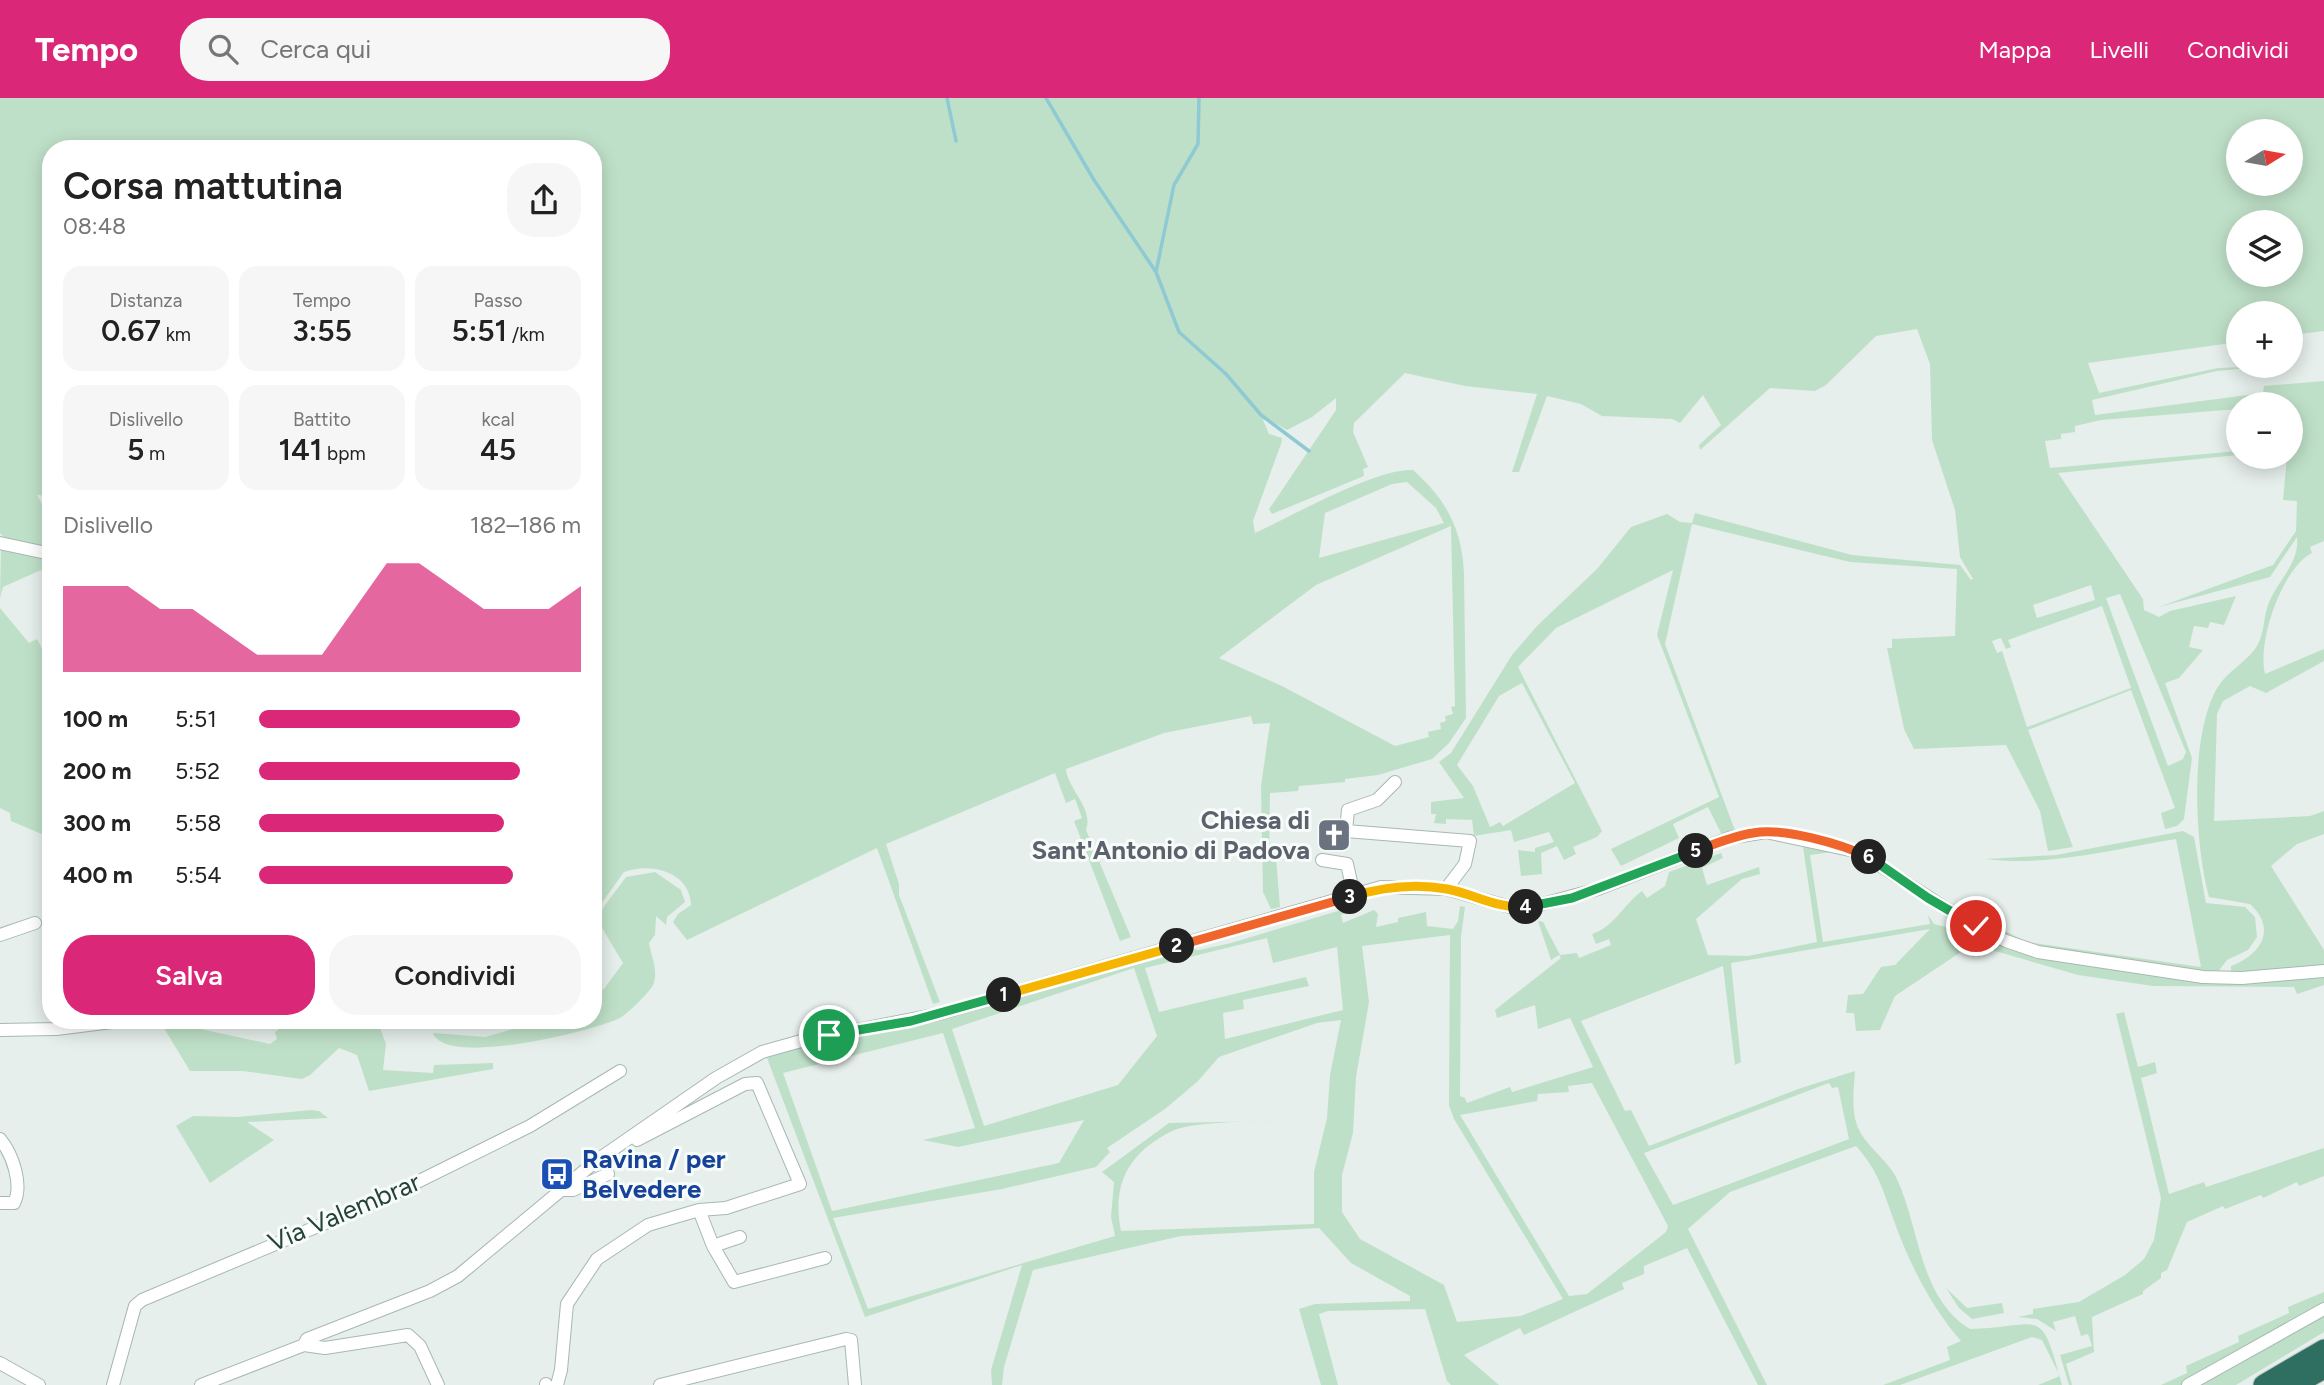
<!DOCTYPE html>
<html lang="it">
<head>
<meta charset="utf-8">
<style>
	body { margin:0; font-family:Figtree,sans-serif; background:#f6f6f6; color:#222; height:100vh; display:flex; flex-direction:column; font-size:26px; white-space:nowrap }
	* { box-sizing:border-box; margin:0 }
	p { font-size:23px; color:#767676 }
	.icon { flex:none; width:38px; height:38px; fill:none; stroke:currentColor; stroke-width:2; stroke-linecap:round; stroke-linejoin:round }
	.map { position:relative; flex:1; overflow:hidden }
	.drawer { position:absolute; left:42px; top:42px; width:560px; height:889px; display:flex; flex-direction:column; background:#fff; border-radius:28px; box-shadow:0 4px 18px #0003 }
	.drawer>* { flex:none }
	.needle { width:46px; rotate:79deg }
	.tools { position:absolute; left:2226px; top:21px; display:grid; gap:14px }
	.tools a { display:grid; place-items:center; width:77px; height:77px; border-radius:50%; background:#fff; box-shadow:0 4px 18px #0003; font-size:35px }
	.pin { position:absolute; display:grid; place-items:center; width:60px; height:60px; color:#fff; margin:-30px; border:4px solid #fff; border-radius:50%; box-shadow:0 2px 7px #0007 }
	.km { position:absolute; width:35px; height:35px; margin:-18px; border-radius:50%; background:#222; color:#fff; font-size:19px; line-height:35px; text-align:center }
	.round { display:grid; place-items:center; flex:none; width:74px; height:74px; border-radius:28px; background:#f6f6f6 }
	.overview { display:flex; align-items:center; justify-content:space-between; height:119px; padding:0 21px }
	h1 { font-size:38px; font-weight:600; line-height:52px }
	.figures { display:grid; grid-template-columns:repeat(3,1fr); gap:10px; height:119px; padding:7px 21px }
	.figures div { display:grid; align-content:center; border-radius:18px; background:#f6f6f6; text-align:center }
	.figures b { font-size:30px; font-weight:600 }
	.figures small { font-size:19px; font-weight:400 }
	.figures p { font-size:19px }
	.chart { height:196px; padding:14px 21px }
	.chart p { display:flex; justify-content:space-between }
	.chart svg { width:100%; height:126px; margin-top:7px; fill:#db2777; opacity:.7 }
	.primary-button { display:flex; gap:14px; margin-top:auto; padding:14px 21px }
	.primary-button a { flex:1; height:80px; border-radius:28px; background:#db2777; color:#fff; font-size:28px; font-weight:600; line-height:80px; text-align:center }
	.primary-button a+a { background:#f6f6f6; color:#222 }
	ul { padding:0 21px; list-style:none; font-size:23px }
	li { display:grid; grid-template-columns:112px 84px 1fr; align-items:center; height:52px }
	li i { height:18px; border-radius:9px; background:#db2777 }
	header { display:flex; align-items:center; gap:42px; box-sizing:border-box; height:98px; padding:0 35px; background:#db2777; color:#fff }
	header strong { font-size:33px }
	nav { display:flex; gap:38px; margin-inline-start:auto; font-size:24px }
	.search { width:490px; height:63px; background:#f6f6f6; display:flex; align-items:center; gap:18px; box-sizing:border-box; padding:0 24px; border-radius:28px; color:#767676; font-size:26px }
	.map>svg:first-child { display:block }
	.green { fill:#bfe0c8; fill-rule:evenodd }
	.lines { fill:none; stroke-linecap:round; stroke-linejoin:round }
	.stream { stroke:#8ec9d4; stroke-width:3.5 }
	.street-casing { stroke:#a8b8b2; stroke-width:14 }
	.highway-casing { stroke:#c2cac8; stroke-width:23 }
	.street { stroke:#fff; stroke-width:12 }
	.highway { stroke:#2f6f62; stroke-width:21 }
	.split-1-casing { stroke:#fff; stroke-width:14 }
	.split-2-casing { stroke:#fff; stroke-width:14 }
	.split-3-casing { stroke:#fff; stroke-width:14 }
	.split-4-casing { stroke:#fff; stroke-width:14 }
	.split-5-casing { stroke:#fff; stroke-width:14 }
	.split-6-casing { stroke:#fff; stroke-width:14 }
	.split-7-casing { stroke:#fff; stroke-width:14 }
	.split-1 { stroke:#22a559; stroke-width:9 }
	.split-2 { stroke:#f5b400; stroke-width:9 }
	.split-3 { stroke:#f0652b; stroke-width:9 }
	.split-4 { stroke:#f5b400; stroke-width:9 }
	.split-5 { stroke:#22a559; stroke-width:9 }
	.split-6 { stroke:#f0652b; stroke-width:9 }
	.split-7 { stroke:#22a559; stroke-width:9 }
	.labels { text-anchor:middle; stroke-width:6; stroke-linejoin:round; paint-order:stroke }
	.worship-label { font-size:26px; font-weight:bold; fill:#5b616d; stroke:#f7fbf9; text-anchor:end }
	.transit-label { font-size:26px; font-weight:bold; fill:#164399; stroke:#f7fbf9; text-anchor:start }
	.street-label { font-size:26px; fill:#24423a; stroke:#f7fbf9 }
</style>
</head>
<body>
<header>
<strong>Tempo</strong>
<div class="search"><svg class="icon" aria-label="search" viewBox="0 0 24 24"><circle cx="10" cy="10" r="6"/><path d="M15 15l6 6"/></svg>Cerca qui</div>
<nav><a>Mappa</a><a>Livelli</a><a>Condividi</a></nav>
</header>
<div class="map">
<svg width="2324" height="1287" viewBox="0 0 2324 1287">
	<rect width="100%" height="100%" fill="#e6efeb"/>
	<path class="green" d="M0 0H2324V233L2291 237V215H2238V244L2088 265 2099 295 2218 270 2268 268 2217 273 2092 302 2095 317 2263 295 2264 288 2324 283V443L2310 449 2312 455C2282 470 2257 544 2265 576L2324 551V563L2266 595 2250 588 2223 603 2217 616 2214 723 2310 718 2324 713V736L2297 746 2271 768 2324 852V871L2238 878 2231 874V868C2260 857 2278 832 2250 806L2209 799C2195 746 2190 649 2213 598 2225 573 2240 570 2255 551 2264 539 2263 524 2267 510 2275 484 2300 467 2297 439L2270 479 2159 509 2273 467 2296 433 2297 403 2283 402 2287 359H2291V306H2238V311L2101 322 2075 328V334L2061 336V341L2045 343 2050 370 2238 353V357L2058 375 2143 501 2144 512 2159 519 2170 513 2236 498 2224 527 2210 524 2208 530 2194 528 2189 549 2203 552 2179 580 2165 585 2192 660 2184 721 2177 728 2165 731 2161 715 2175 710 2131 592 2028 632 2073 749 2048 753 2040 713 2006 647 1914 651 1904 631 1887 550H1892V541L1955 538 1957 471 1850 464 1692 426 1665 546 1736 735 1723 739 1708 709 1673 726 1679 740 1621 768 1611 751 1719 699 1657 537 1673 472 1556 530 1518 569 1602 733 1597 739 1573 749 1576 756 1564 762 1557 748 1541 755 1542 776 1521 778 1518 752 1535 754V750L1554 744 1549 734 1514 744 1511 732 1474 738 1472 722 1446 721V726L1434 725 1436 716H1431V704L1464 700 1439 664 1451 655 1512 557 1537 528 1597 471 1631 429 1667 416 1680 424 1692 425 1695 415 1852 457 1960 467 1971 482 1973 481 1960 459 1955 412 1932 342 1930 266 1917 231 1876 238 1826 287 1815 293 1770 290 1700 352 1699 347 1721 327 1703 297 1680 325 1672 321 1602 318 1581 306 1547 298 1519 374H1512L1537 296 1465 288 1405 275 1354 325 1353 334 1368 369 1363 371 1364 378 1272 416 1269 411 1274 404 1336 312V300L1312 319 1287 332 1261 317 1269 336 1282 340 1281 346 1253 423 1255 435C1292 418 1376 370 1413 372 1446 401 1462 431 1464 475L1466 620 1449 645 1432 661 1378 677 1345 681V684L1299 688 1298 693 1270 695 1269 760H1276L1280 809 1271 811 1263 794 1261 688 1270 625 1253 626 1251 618 1164 635 1066 671C1068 692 1094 710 1086 732L1131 839 1120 843 1074 723 1082 720 1075 701 1066 705 1055 675 886 746 899 786V797L940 904 933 906 877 750 687 842 673 824 678 816 691 807C690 773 650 764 624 774L593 817V51H51V398L37 397 51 422V452L7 442 0 435ZM2238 33H2291V86H2238ZM2238 124H2291V177H2238ZM1407 384 1436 410 1444 425 1319 460 1325 415 1392 386ZM1451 428 1455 608 1451 609 1453 616 1445 618 1446 623 1440 625 1441 631 1428 634 1429 639 1395 648 1282 588 1219 560 1316 487ZM2091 487 2095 502 2037 520 2033 507ZM2120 496 2186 654 2183 661 2168 668 2106 500ZM2102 508 2131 590 2027 629 2002 553 1997 555 1992 543 2001 540 2006 551 2011 549 2008 542ZM1522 585 1575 685 1503 728 1500 724 1490 729 1473 688 1457 667 1499 598Z
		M1 448 51 458V470L46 471 51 479V489L41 472 3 489 0 500Z
		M0 510 29 545 37 541 51 568V758L44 748V737L11 723 10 715 0 710Z
		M2183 733 2194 739 2206 805 2245 809 2255 819 2257 839 2248 852 2227 862 2217 875 2028 848 1949 809 1935 797 2027 844 2201 869 2176 741C2114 751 2049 769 1986 761L2056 757Z
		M1803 749 1831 754 1810 757 1823 844 1930 826 1928 817 1934 826 1958 832 1962 825 2041 859 2062 864 2139 872 2324 876V887L2297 896 2294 889 2153 888 2078 877 1985 850 1961 854 1895 898 1880 932 1856 933 1854 915H1846L1848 897 1863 896 1881 869 1895 867 1930 831 1731 865 1741 964 1735 967 1723 868 1581 923 1625 1013 1631 1012 1649 1048 1801 990 1855 973C1854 990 1851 1011 1857 1027 1864 1047 1886 1060 1896 1079 1920 1128 1918 1199 1970 1231 2043 1229 2040 1205 2062 1287H2038L2060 1278 2042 1242 2032 1239 1900 1287H1883L1950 1262 1947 1249 1961 1243C1931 1209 1908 1163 1893 1120 1882 1089 1878 1073 1856 1048L1730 1094 1688 1131 1767 1287H1758L1687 1150 1644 1168V1176L1622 1185 1624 1191 1524 1237 1520 1230 1464 1257 1499 1287H1451L1447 1283 1425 1211 1328 1213 1319 1216 1338 1287H1321L1299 1211 1315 1206 1410 1203V1198L1351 1165 1319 1130 1181 1138 1033 1172 1004 1269 1002 1287H992L991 1272 1022 1167 865 1219 767 960 799 949 903 930 1187 851 1199 852 1231 845 1368 804 1341 817 1343 825 1374 812 1378 816 1376 829 1398 824V820L1426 814 1427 828 1453 831 1458 823 1460 808 1465 809 1461 839 1460 998 1465 1000 1467 1005 1510 989 1512 994 1593 969 1570 920 1538 931 1535 907 1497 920 1495 912 1561 860 1559 857 1551 862 1538 823 1543 824 1560 857 1577 855 1579 860 1611 847 1609 841 1596 846 1592 836C1614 829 1623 807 1642 793L1647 800 1665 788 1669 774 1721 755 1723 760 1702 770 1707 787 1759 769 1760 776 1742 781 1696 821 1708 857 1748 858 1817 844ZM1450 837 1449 1007 1454 1021 1563 1201 1521 1218 1457 1224 1444 1187 1360 1141 1342 1114V1077L1353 1035 1356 979 1369 904 1362 848ZM1267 840 1273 865 1337 849 1343 912 1225 941 1223 915 1244 911 1243 902 1309 888 1306 879 1159 914 1145 870ZM1134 870 1157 938 1118 987 984 1028 952 931ZM1341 922 1330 977 1327 1020 1314 1074V1126L1121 1133C1112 1088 1127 1057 1168 1035 1189 1023 1248 1024 1274 1023L1169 1025 1102 1074 1114 1084 1111 1119 1115 1138 868 1211 833 1120 1002 1091 1096 1069 1110 1054 1107 1050 1165 1011 1198 983 1219 959 1317 925ZM943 935 975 1030 923 1042 958 1049 1084 1022 1059 1065 832 1113 783 975ZM1592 985 1668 1128 1666 1134 1587 1196 1569 1198 1460 1017 1537 1003 1538 996 1569 994 1568 988ZM1829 985 1832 990 1838 989 1849 1041 1673 1107 1644 1055Z
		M655 774 681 792 685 804 667 819 666 827 656 818 655 837 649 845C651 858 659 873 653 887 650 894 627 916 620 920 593 933 446 970 433 935L485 939 546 922H593V897L604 891 623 865 598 823 603 810 626 779Z
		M2124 914 2138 969 2155 964 2157 975 2141 980 2169 1096 2204 1084 2206 1089 2324 1050V1078L2299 1088 2297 1084 2263 1100 2261 1097 2225 1111 2223 1108 2187 1124 2167 1172 2161 1175V1180L2143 1193V1196L2092 1219 2094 1254 2066 1266 2072 1287H2069L2060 1257 2092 1248 2088 1236 2081 1238 2075 1218 2053 1224 2056 1233 2037 1221 2018 1219 2033 1216V1211L2079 1204 2125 1177 2144 1161 2154 1142 2161 1100 2116 916Z
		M159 922 270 946 277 941 275 934 292 922H377L386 946 383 972 433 975 434 967 493 965V971L369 993 357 957 339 950 310 977 302 981 243 973H190Z
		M311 1012 319 1013 328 1020 247 1024 274 1042 210 1085 176 1028 193 1018 238 1019Z
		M1946 1190 1967 1210 2002 1205 2004 1215 1972 1221 1959 1210Z
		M2324 1194V1207L2183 1287H2161L2187 1275 2186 1268 2239 1244 2238 1238 2289 1215 2288 1209Z
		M2324 1216V1234L2236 1287H2201Z"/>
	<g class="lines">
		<path class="stream" d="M947 0 956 43
			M1046 0 1094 82 1156 174 1179 234 1226 276 1261 317 1309 353
			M1156 174 1174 87 1198 46 1199 0"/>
		<g class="street-casing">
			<path id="street" d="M0 445 51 456
				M1395 684 1377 702 1348 712 1346 733 1470 743 1465 766 1446 791
				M1322 762 1347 766 1354 797
				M0 837 35 825
				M0 932 56 931 112 924
				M0 1041C13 1057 23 1087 14 1105H0
				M637 1042 745 986 757 985 800 1086 726 1110 699 1112 713 1148 740 1139
				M558 1092H573L608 1076
				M713 1148 734 1184 825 1160
				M304 1247 325 1250 408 1237 420 1248 438 1287
				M0 1265 39 1287
				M113 1287 135 1208 142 1202 385 1100 530 1028 620 973
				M201 1287 304 1247 307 1241 430 1193 458 1178 596 1063 716 980 762 954 801 943 938 916 1381 789 1446 791 1510 809 1539 807 1598 791 1729 740 1766 734 1859 754 1956 817 2006 843 2038 854 2203 879 2242 880 2324 873
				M546 1287V1286
				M557 1287 561 1272 567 1206 597 1161 648 1127 699 1112
				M660 1287 846 1241 851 1242 855 1287
				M2188 1287 2324 1211"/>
		</g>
		<g class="highway-casing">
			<path id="highway" d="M2264 1287 2324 1252
				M2294 1287 2324 1270"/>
		</g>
		<use href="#street" class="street"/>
		<use href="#highway" class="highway"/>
	</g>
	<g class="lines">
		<g class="split-1-casing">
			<path id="split-1" d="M829 937 911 923 1004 897"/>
		</g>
		<g class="split-2-casing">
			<path id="split-2" d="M1004 897 1177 848"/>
		</g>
		<g class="split-3-casing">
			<path id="split-3" d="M1177 848 1350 799"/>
		</g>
		<g class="split-4-casing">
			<path id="split-4" d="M1350 799C1382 789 1413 785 1447 791 1474 796 1498 811 1526 809"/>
		</g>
		<g class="split-5-casing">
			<path id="split-5" d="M1526 809 1572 800 1696 753"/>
		</g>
		<g class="split-6-casing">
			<path id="split-6" d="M1696 753C1714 746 1733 738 1753 735 1783 729 1841 746 1869 759"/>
		</g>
		<g class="split-7-casing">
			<path id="split-7" d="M1869 759 1928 800 1976 828"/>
		</g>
		<use href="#split-1" class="split-1"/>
		<use href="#split-2" class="split-2"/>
		<use href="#split-3" class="split-3"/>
		<use href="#split-4" class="split-4"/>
		<use href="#split-5" class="split-5"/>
		<use href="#split-6" class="split-6"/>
		<use href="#split-7" class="split-7"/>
	</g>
	<defs>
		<g id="church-square" transform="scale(1.75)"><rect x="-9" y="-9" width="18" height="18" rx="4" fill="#6b7280" stroke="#f7fbf9"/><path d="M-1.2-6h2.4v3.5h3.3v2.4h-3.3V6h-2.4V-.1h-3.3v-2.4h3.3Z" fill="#fff"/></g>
		<g id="bus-square" transform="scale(1.75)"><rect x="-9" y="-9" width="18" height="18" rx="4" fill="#1a4fb4" stroke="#f7fbf9"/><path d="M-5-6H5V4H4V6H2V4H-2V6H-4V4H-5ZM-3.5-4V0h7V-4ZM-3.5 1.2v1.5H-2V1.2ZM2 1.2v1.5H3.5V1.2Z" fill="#fff"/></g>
	</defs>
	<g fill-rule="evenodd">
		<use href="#church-square" x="1334" y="737"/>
		<use href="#bus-square" x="557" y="1076"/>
	</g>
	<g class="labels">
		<g class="worship-label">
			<text x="1310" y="731">Chiesa di<tspan x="1310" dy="30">Sant'Antonio di Padova</tspan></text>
		</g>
		<g class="transit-label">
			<text x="582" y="1070">Ravina / per<tspan x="582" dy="30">Belvedere</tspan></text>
		</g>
		<g class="street-label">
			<text transform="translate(344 1114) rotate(-23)" y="9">Via Valembrar</text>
		</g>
	</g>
</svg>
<div class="tools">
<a><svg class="needle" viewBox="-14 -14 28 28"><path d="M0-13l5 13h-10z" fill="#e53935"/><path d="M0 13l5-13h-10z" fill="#767676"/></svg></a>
<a><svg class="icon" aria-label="layers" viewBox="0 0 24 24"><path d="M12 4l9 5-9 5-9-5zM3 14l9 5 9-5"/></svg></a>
<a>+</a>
<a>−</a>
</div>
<div class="pin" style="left:829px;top:937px;background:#1e9e55"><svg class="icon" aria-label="arrive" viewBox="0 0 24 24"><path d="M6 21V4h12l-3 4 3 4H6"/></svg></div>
<div class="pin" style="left:1976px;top:828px;background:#d93025"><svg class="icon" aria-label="check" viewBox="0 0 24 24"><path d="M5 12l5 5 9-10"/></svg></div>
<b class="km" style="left:1004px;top:897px">1</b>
<b class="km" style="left:1177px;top:848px">2</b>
<b class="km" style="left:1350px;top:799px">3</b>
<b class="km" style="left:1526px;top:809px">4</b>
<b class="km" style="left:1696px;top:753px">5</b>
<b class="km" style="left:1869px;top:759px">6</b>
<section class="drawer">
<div class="overview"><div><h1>Corsa mattutina</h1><p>08:48</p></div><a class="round"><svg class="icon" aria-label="share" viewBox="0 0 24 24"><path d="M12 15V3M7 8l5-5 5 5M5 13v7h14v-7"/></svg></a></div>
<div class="figures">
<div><p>Distanza</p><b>0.67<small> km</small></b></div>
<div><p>Tempo</p><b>3:55</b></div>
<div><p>Passo</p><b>5:51<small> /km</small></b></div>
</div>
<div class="figures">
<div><p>Dislivello</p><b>5<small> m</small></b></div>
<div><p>Battito</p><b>141<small> bpm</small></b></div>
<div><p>kcal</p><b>45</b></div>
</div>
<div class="chart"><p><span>Dislivello</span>182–186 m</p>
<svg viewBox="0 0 160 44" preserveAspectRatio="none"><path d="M0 44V14L10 14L20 14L30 22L40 22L50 30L60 38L70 38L80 38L90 22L100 6L110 6L120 14L130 22L140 22L150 22L160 14V44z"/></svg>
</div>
<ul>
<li><b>100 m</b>5:51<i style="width:81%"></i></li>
<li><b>200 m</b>5:52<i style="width:81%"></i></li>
<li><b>300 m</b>5:58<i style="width:76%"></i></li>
<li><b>400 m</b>5:54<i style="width:79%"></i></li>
</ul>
<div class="primary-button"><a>Salva</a><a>Condividi</a></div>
</section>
</div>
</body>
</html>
